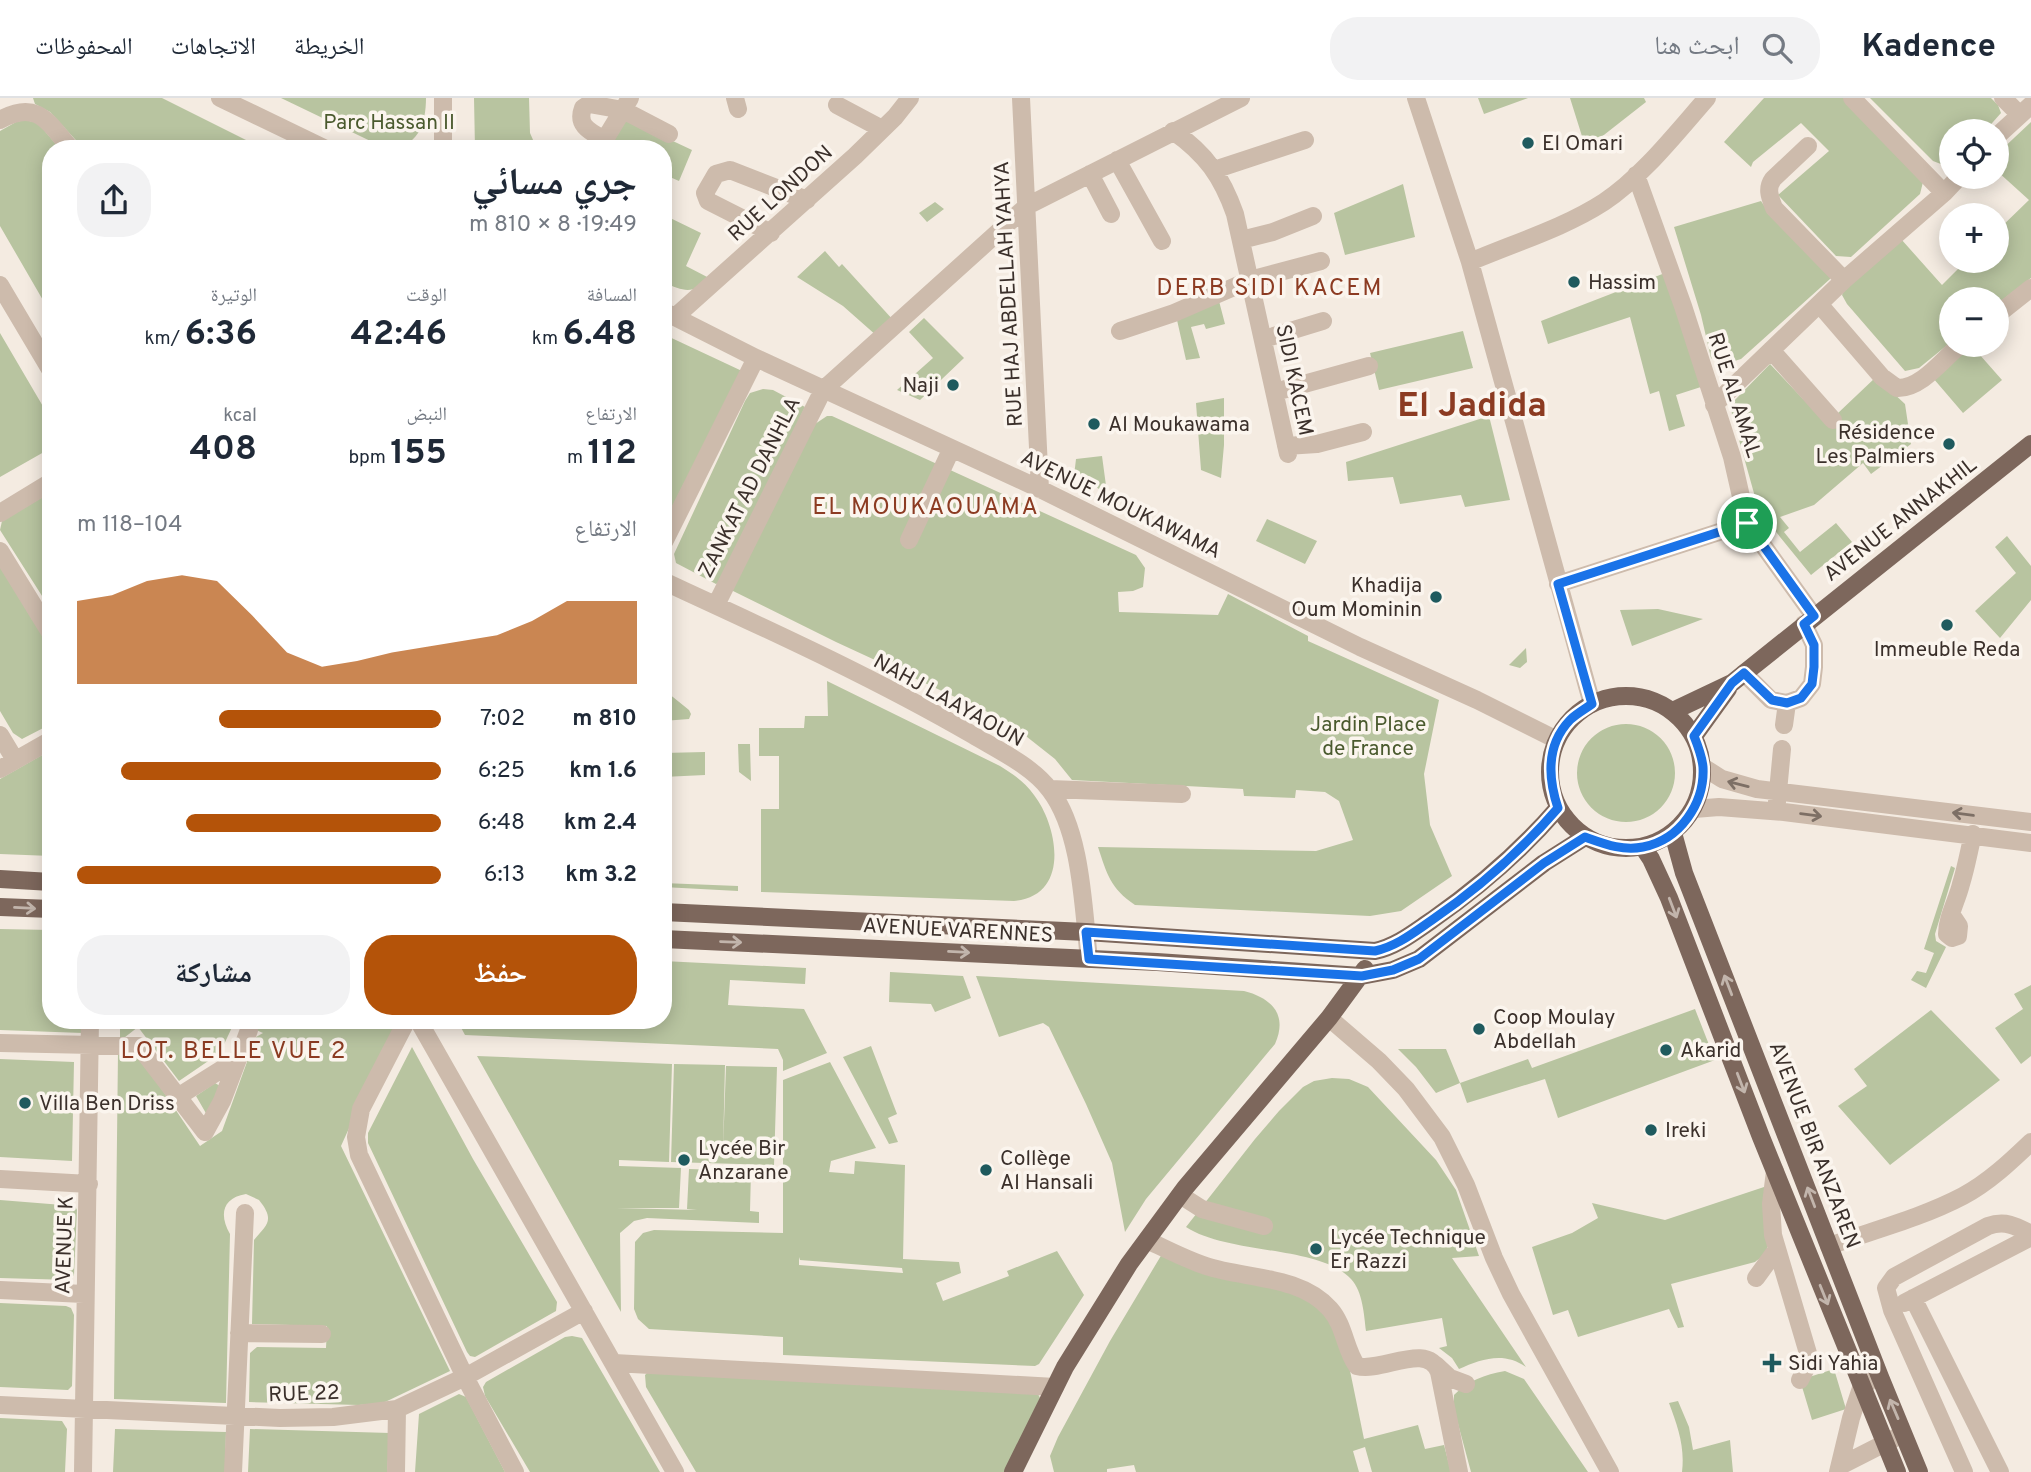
<!DOCTYPE html>
<html lang="ar">
<head>
<meta charset="utf-8">
<style>
	body { margin:0; font-family:Overpass,"Noto Naskh Arabic",sans-serif; background:#f2f2f3; color:#1f2937; direction:rtl; height:100vh; display:flex; flex-direction:column; font-size:26px; white-space:nowrap }
	* { box-sizing:border-box; margin:0 }
	p { font-size:23px; color:#747a83 }
	.icon { flex:none; width:38px; height:38px; fill:none; stroke:currentColor; stroke-width:2; stroke-linecap:round; stroke-linejoin:round }
	.map { position:relative; flex:1; overflow:hidden; direction:ltr }
	.drawer { position:absolute; left:42px; top:42px; width:630px; height:889px; display:flex; flex-direction:column; background:#fff; border-radius:28px; box-shadow:0 4px 18px #0003; direction:rtl }
	.drawer>* { flex:none }
	.fabs { position:absolute; left:1939px; top:21px; display:grid; gap:14px }
	.fabs a { display:grid; place-items:center; width:70px; height:70px; border-radius:50%; background:#fff; box-shadow:0 4px 18px #0003; font-size:35px }
	.pin { position:absolute; display:grid; place-items:center; width:60px; height:60px; color:#fff; margin:-30px; border:4px solid #fff; border-radius:50%; box-shadow:0 2px 7px #0007 }
	.round { display:grid; place-items:center; flex:none; width:74px; height:74px; border-radius:28px; background:#f2f2f3 }
	.headline { display:flex; align-items:center; justify-content:space-between; height:119px; padding:0 35px }
	h1 { font-size:38px; font-weight:700; line-height:52px }
	.stats { display:grid; grid-template-columns:repeat(3,1fr); gap:10px; height:119px; padding:7px 35px }
	.stats div { display:grid; align-content:center }
	.stats b { font-size:35px; font-weight:700 }
	.stats small { font-size:19px; font-weight:400 }
	.stats p { font-size:19px }
	.chart { height:196px; padding:14px 35px }
	.chart p { display:flex; justify-content:space-between }
	.chart svg { width:100%; height:126px; margin-top:7px; fill:#b45309; opacity:.7 }
	.button { display:flex; gap:14px; margin-top:auto; padding:14px 35px }
	.button a { flex:1; height:80px; border-radius:28px; background:#b45309; color:#fff; font-size:28px; font-weight:700; line-height:80px; text-align:center }
	.button a+a { background:#f2f2f3; color:#1f2937 }
	ul { padding:0 35px; list-style:none; font-size:23px }
	li { display:grid; grid-template-columns:112px 84px 1fr; align-items:center; height:52px }
	li i { height:18px; border-radius:9px; background:#b45309 }
	header { display:flex; align-items:center; gap:42px; box-sizing:border-box; height:98px; padding:0 35px; background:#fff; border-bottom:2px solid #e0e1e3 }
	header strong { font-size:33px }
	nav { display:flex; gap:38px; margin-inline-start:auto; font-size:24px }
	.search { width:490px; height:63px; background:#f2f2f3; display:flex; align-items:center; gap:18px; box-sizing:border-box; padding:0 24px; border-radius:28px; color:#747a83; font-size:26px }
	.map>svg:first-child { display:block }
	.green { fill:#b8c4a0; fill-rule:evenodd }
	.lines { fill:none; stroke-linecap:round; stroke-linejoin:round }
	.minor { stroke:#cdbbac; stroke-width:18 }
	.major { stroke:#7d675c; stroke-width:18 }
	.oneway { stroke:#7d6f65 }
	.oneway2 { stroke:#c2b5ac }
	.route-casing { stroke:#fff; stroke-width:14 }
	.route { stroke:#1a73e8; stroke-width:9 }
	.poi-dot { fill:#1f5a5e; stroke:#fbf5ee; stroke-width:2.5 }
	.labels { text-anchor:middle; stroke-width:7; stroke-linejoin:round; paint-order:stroke }
	.park-label { font-size:21px; fill:#4a5a2e; stroke:#fbf5ee }
	.poi-label { font-size:21px; fill:#3b302b; stroke:#fbf5ee; text-anchor:start }
	.street-label { font-size:21px; fill:#3b302b; stroke:#fbf5ee }
	.quarter-label { font-size:24px; letter-spacing:2px; fill:#8c3b22; stroke:#fbf5ee }
	.town-label { font-size:35px; font-weight:bold; fill:#8c3b22; stroke:#fbf5ee }
</style>
</head>
<body>
<header>
<strong>Kadence</strong>
<div class="search"><svg class="icon" aria-label="search" viewBox="0 0 24 24"><circle cx="10" cy="10" r="6"/><path d="M15 15l6 6"/></svg>ابحث هنا</div>
<nav><a>الخريطة</a><a>الاتجاهات</a><a>المحفوظات</a></nav>
</header>
<div class="map">
<svg width="2031" height="1374" viewBox="0 0 2031 1374">
	<rect width="100%" height="100%" fill="#f4ebe1"/>
	<path class="green" d="M33 0H162L264 51H84L50 14 35 6Z
		M281 0H426C426 26 418 50 387 51Z
		M474 0H529L530 35 537 51H475Z
		M1478 0H1528L1484 16Z
		M1570 0H1644L1646 4 1586 51Z
		M1764 0H1845L1923 84 1920 96 1851 159 1836 158 1778 97 1829 53 1801 25 1753 64 1751 69 1724 44Z
		M1870 0H1991L1998 7 2001 15 1985 33H1951V66L1946 68 1933 63Z
		M626 21 692 52 679 83 663 76V51H609Z
		M25 22 38 25 60 51H51V216L0 128V33L16 24Z
		M2031 24V180L1997 206V201H1951V244L1919 270 1905 273 1847 206 1842 197 1845 190 1901 141 1942 187 1966 163H1997V133L2029 102 1997 73V56Z
		M1403 86 1415 139 1345 157 1334 115Z
		M1761 103 1765 109 1830 178V181L1741 261 1728 265H1718L1711 260 1701 217 1674 129Z
		M935 104 944 111 927 124 919 115Z
		M664 117 701 135 686 168 711 181C692 196 685 194 663 184Z
		M825 153 839 169 842 166 894 223 877 238 843 208 797 179Z
		M1665 175 1704 288 1676 297 1685 328 1669 333 1659 293 1650 296 1630 219 1548 246 1541 223Z
		M1219 203 1225 226 1206 231 1204 226 1191 229 1200 260 1186 262 1177 222Z
		M924 220 964 260 920 302 897 292 933 260 909 234Z
		M1463 233 1473 270 1379 292 1370 255Z
		M0 235 51 322V350L0 379Z
		M663 236 742 273 663 436Z
		M1972 248 2002 282 1963 315 1933 280Z
		M1770 266 1803 301 1837 316 1876 279 1905 306 1911 346 1871 376 1863 365 1814 407 1780 419 1789 430 1784 434 1800 454 1836 425 1852 444 1811 477 1759 413 1732 317 1731 306Z
		M763 291 773 292 805 309 722 483 716 486 676 465 674 456 745 303 750 295Z
		M1224 300V347L1221 380 1201 372 1196 305Z
		M827 318H832L1136 457 1145 470 1143 489 1133 493 1118 494 1119 514 1218 517 1228 496 1308 538V543L1439 602 1424 676 1430 727 1452 778 1401 813 1370 818 1135 807C1110 790 1107 776 1098 749L1316 753 1353 742 1339 703 1325 694 1296 692 1295 700 1244 698 1243 691 1072 682 1055 661 1007 623 836 544 731 492 815 326Z
		M1489 318 1510 402 1465 409 1461 397 1400 406 1393 379 1348 383 1346 364Z
		M1102 358 1107 395 1074 378 1076 361Z
		M51 394V512L0 432 2 423Z
		M1267 421 1317 443 1305 466 1256 443Z
		M2007 438 2031 468V502L2000 540 1975 513 2016 475 1995 449Z
		M0 467 51 548V626L22 641 13 635 0 613Z
		M1658 511 1703 521 1632 548 1620 512Z
		M1526 550 1527 564 1520 570 1509 567Z
		M827 583 1000 668C1013 676 1025 684 1034 697 1058 728 1071 798 1014 803L761 794V711H779V658H759V630H804L805 618H828Z
		M663 591 689 612 691 616 689 621 663 623Z
		M1577 675a49 49 0 1 1 98 0a49 49 0 1 1-98 0Z
		M738 646H750L751 683 739 674Z
		M51 652V758L0 756V681Z
		M705 654V677L663 679V655Z
		M1951 768 1955 770 1935 836 1936 843 1946 849 1926 890 1911 882 1917 873 1926 875 1934 855 1924 851Z
		M663 785 738 788V793L663 789Z
		M0 831 51 832V922H83V935L0 932Z
		M663 863 806 870 805 886 730 882 728 907 804 911 827 955 783 973V962L778 951 465 937 457 922H663Z
		M890 874 963 878 971 900 935 914 931 906 889 904Z
		M976 878 1244 893C1272 900 1288 917 1275 946L1146 1101 1125 1134 1112 1065 1086 1006 1049 929 1043 925 999 939Z
		M2031 887V958L2021 966 1995 930 2023 911 2014 896Z
		M1695 911 1715 962 1558 1020 1545 981 1467 1005 1460 985 1436 995 1416 969 1398 951H1446L1460 985 1528 961 1532 970Z
		M1931 912 2000 982 1890 1067 1838 1008 1867 988 1854 971Z
		M120 922H398L341 1048 450 1273 383 1305 359 1307 249 1304 250 1255 257 1249 326 1250 327 1228 252 1226 254 1142C266 1127 276 1123 259 1102L246 1096C222 1100 219 1117 230 1136L226 1305 114 1301 118 954 136 953 200 1048 222 1033 256 939 263 935 238 924 234 925 220 955 179 983 138 929 120 943Z
		M871 948 897 1016 888 1020 898 1044 889 1046 843 959Z
		M412 949 473 1061 557 1204 556 1213 475 1259 470 1258 467 1254 368 1045V1035Z
		M477 958 672 966 669 1064 619 1062V1068L681 1070 679 1110H617L697 1112 687 1111 689 1071 751 1073 750 1113 759 1114V1125L647 1120 634 1123 620 1135 621 1214Z
		M0 961 74 964 72 1063 0 1059Z
		M830 964 876 1050 831 1063 829 1074 854 1076 855 1063 905 1067 903 1161 959 1164 961 1175 936 1185 943 1203 1009 1178 1007 1173 1057 1153 1084 1197 1039 1266 1035 1268 783 1257V1239L649 1231 638 1221 634 1211 635 1144 643 1135 654 1132 783 1135V982ZM799 1159 800 1162 902 1170 903 1175 799 1167Z
		M674 966 725 967 723 1052 726 968 777 969 774 1067 671 1064Z
		M1332 980 1349 981 1368 989 1436 1062 1456 1092 1479 1158 1452 1160 1526 1269C1504 1253 1481 1261 1459 1271L1452 1260 1439 1250 1447 1248 1442 1220 1366 1233C1364 1217 1363 1194 1351 1181 1319 1147 1229 1157 1186 1129L1255 1041 1279 1013 1303 989 1314 983Z
		M215 985 220 988 207 1017 196 998Z
		M1764 1089C1766 1104 1771 1137 1767 1151 1765 1157 1760 1160 1755 1164L1671 1186 1684 1229 1678 1230 1669 1211 1578 1239 1568 1212 1553 1217 1532 1149 1572 1135 1598 1120 1592 1105 1665 1122Z
		M0 1102 75 1108 77 1112 74 1177 71 1182 0 1180Z
		M1162 1156 1290 1192 1330 1217 1347 1258 1364 1341 1418 1327 1425 1351 1444 1347 1451 1374H1372L1365 1349 1353 1353 1359 1374H1136L1134 1367 1107 1371V1374H1054L1050 1358 1058 1339 1110 1243Z
		M0 1205 66 1208 71 1210 74 1217 72 1288 68 1292 0 1289Z
		M572 1238 582 1240 660 1374H530L485 1298 483 1289 486 1284 565 1239Z
		M1834 1271 1846 1311 1812 1322 1800 1282Z
		M1505 1273 1524 1281 1588 1374H1471L1454 1311V1297C1469 1282 1484 1277 1505 1273Z
		M648 1274 1038 1296 1040 1300 1005 1374H696L646 1289 645 1277Z
		M459 1296 466 1299 505 1374H415L419 1316Z
		M1678 1303 1689 1329 1693 1352 1730 1342 1733 1374H1682C1685 1349 1678 1329 1669 1305Z
		M0 1320 62 1323 67 1331 65 1374H0Z
		M115 1331 226 1334 225 1374H113Z
		M250 1331 390 1335 387 1374H248Z"/>
	<g class="lines">
		<path class="minor" d="M220 0 326 51
			M735 0 738 11
			M1021 0 1040 391
			M1416 0 1470 164 1592 606
			M1852 0 1944 95
			M2003 0 2019 16
			M837 7 882 31
			M0 22C37 1 48 24 71 51
			M1173 33C1206 56 1222 79 1235 116L1288 356
			M1997 38 2031 7
			M605 42C591 34 576 28 583 10L589 6 623 12 669 36
			M1808 48 1773 81C1766 91 1770 99 1774 110L1844 182
			M443 51V0
			M599 51 630 0
			M1117 62 1162 143
			M1214 72 1305 42
			M1090 76 1111 116
			M1636 77 1683 208 1732 359 1747 425 1814 518
			M771 135 708 103 705 95 716 76 730 72 807 102
			M1241 142 1273 134 1313 118
			M1470 164C1514 145 1564 130 1604 104 1642 79 1677 34 1707 0
			M0 187 51 273
			M1820 207 1882 279 1897 290C1921 291 1943 261 1960 247
			M663 213 756 260 1040 391 1360 549 1477 602 1557 642
			M1997 217 2031 190
			M675 219 855 58 895 19 910 0
			M1120 233 1174 215 1250 182 1321 163
			M1264 241 1323 223
			M1771 252 1833 322
			M1275 294 1369 268
			M1714 307 1844 182 1944 95 1959 79
			M1286 348 1317 346 1363 334
			M0 415 51 384
			M909 442 951 352
			M663 446 756 260
			M0 453 51 536
			M663 483C767 531 873 579 973 637 998 652 1032 668 1050 692 1082 734 1083 810 1089 861
			M1558 486 1747 425
			M716 507 823 292 1027 108 1241 0
			M1744 575 1771 602 1787 605 1801 600 1812 586 1814 569V547L1804 526
			M1784 627 1787 605
			M0 637 15 662
			M1703 669 1722 681 1757 691 2031 724
			M0 671 51 642
			M1050 691 1182 696
			M1777 704 1782 651
			M1694 711 1719 709 1784 714 2031 745
			M1951 816 1959 828 1958 838 1952 840 1947 836C1947 819 1957 803 1961 786 1966 770 1969 753 1973 736
			M1329 920 1379 963 1406 991 1442 1039 1466 1087 1494 1160 1511 1196 1610 1374
			M407 922 361 1011 356 1039 359 1057 465 1279 515 1374
			M418 922 675 1374
			M0 945 139 948 205 1034 222 1003 238 961
			M179 998 238 961 249 932
			M1775 1073 1771 1106 1773 1137 1810 1262 1800 1282
			M0 1081 89 1086
			M1180 1097 1202 1111 1264 1128
			M1147 1142C1166 1151 1185 1161 1206 1168 1245 1181 1300 1177 1330 1211 1345 1228 1345 1252 1357 1268 1382 1275 1427 1243 1439 1274L1459 1374
			M1829 1148C1874 1132 1921 1120 1963 1098 1989 1084 2010 1064 2031 1044
			M1756 1180 1777 1151
			M0 1192 84 1196
			M1913 1200 2000 1374
			M1904 1205 2031 1139
			M239 1235 322 1236
			M614 1265 1055 1289
			M1436 1267 1450 1280 1466 1286
			M0 1307 280 1320 333 1319 397 1311 465 1279 584 1213
			M1840 1368 1899 1338
			M83 1374 90 922
			M233 1374 245 1115
			M396 1374 397 1311
			M1838 1374 1851 1320 1862 1287 1869 1284
			M1964 1374 1892 1212 1886 1190 1894 1179 1988 1128C2005 1122 2016 1128 2031 1136"/>
		<path class="major" d="M1550 674a76 76 0 1 1 152 0a76 76 0 1 1-152 0Z
			M1673 613 1732 585 2031 346
			M1694 638 1728 591
			M1673 735 1684 775 1880 1279 1919 1374
			M1643 749 1651 761 1669 800 1761 1039 1897 1374
			M0 781 51 784
			M0 809 51 811
			M663 814 1086 834 1375 853C1397 848 1414 834 1432 822 1479 789 1521 753 1558 710
			M663 841 1157 864 1361 878 1393 872 1419 861 1544 765 1585 739
			M1013 1374 1065 1269 1129 1166 1185 1090 1329 920 1365 871"/>
	</g>
	<defs><path id="oneway-shaft" d="M-6 0H5M1.5-3L5.5 0L1.5 3" fill="none" stroke-width="1.6" stroke-linecap="round" stroke-linejoin="round" transform="scale(1.75)"/></defs>
	<g class="oneway">
		<use href="#oneway-shaft" transform="translate(1738 686) rotate(-166)"/>
		<use href="#oneway-shaft" transform="translate(1963 716) rotate(-172)"/>
		<use href="#oneway-shaft" transform="translate(1811 717) rotate(7)"/>
	</g>
	<g class="oneway2">
		<use href="#oneway-shaft" transform="translate(25 810) rotate(3)"/>
		<use href="#oneway-shaft" transform="translate(1673 810) rotate(69)"/>
		<use href="#oneway-shaft" transform="translate(731 844) rotate(2)"/>
		<use href="#oneway-shaft" transform="translate(959 854) rotate(3)"/>
		<use href="#oneway-shaft" transform="translate(1728 887) rotate(-111)"/>
		<use href="#oneway-shaft" transform="translate(1741 985) rotate(69)"/>
		<use href="#oneway-shaft" transform="translate(1811 1099) rotate(-111)"/>
		<use href="#oneway-shaft" transform="translate(1824 1197) rotate(68)"/>
		<use href="#oneway-shaft" transform="translate(1894 1311) rotate(-113)"/>
	</g>
	<g class="lines">
		<g class="route-casing">
			<path id="route" d="M1747 425 1814 518 1804 526 1814 547V569L1812 586 1801 600 1787 605 1772 602 1744 575 1732 585 1694 638C1698 648 1702 658 1703 669 1705 705 1680 742 1643 749 1622 753 1605 746 1585 739L1544 765 1419 861 1393 872 1362 878 1089 861 1086 834 1375 853C1397 848 1413 835 1432 822 1479 790 1521 753 1558 710 1548 680 1546 647 1570 622 1576 616 1585 611 1592 606L1558 486Z"/>
		</g>
		<use href="#route" class="route"/>
	</g>
	<g class="poi-dot">
		<circle cx="1528" cy="45" r="7"/>
		<circle cx="1574" cy="184" r="7"/>
		<circle cx="953" cy="287" r="7"/>
		<circle cx="1094" cy="326" r="7"/>
		<circle cx="1949" cy="346" r="7"/>
		<circle cx="1436" cy="499" r="7"/>
		<circle cx="1947" cy="527" r="7"/>
		<circle cx="1479" cy="931" r="7"/>
		<circle cx="1666" cy="952" r="7"/>
		<circle cx="25" cy="1005" r="7"/>
		<circle cx="1651" cy="1032" r="7"/>
		<circle cx="684" cy="1062" r="7"/>
		<circle cx="986" cy="1072" r="7"/>
		<circle cx="1316" cy="1151" r="7"/>
		<path d="M1768.5 1254.5h7v7h7v7h-7v7h-7v-7h-7v-7h7z"/>
	</g>
	<g class="labels">
		<g class="park-label">
			<text x="389" y="31">Parc Hassan II</text>
			<text x="1368" y="633">Jardin Place<tspan x="1368" dy="24">de France</tspan></text>
		</g>
		<g class="poi-label">
			<text x="1542" y="52">El Omari</text>
			<text x="1588" y="191">Hassim</text>
			<text x="939" y="294" text-anchor="end">Naji</text>
			<text x="1108" y="333">Al Moukawama</text>
			<text x="1935" y="341" text-anchor="end">Résidence<tspan x="1935" dy="24">Les Palmiers</tspan></text>
			<text x="1422" y="494" text-anchor="end">Khadija<tspan x="1422" dy="24">Oum Mominin</tspan></text>
			<text x="1947" y="558" text-anchor="middle">Immeuble Reda</text>
			<text x="1493" y="926">Coop Moulay<tspan x="1493" dy="24">Abdellah</tspan></text>
			<text x="1680" y="959">Akarid</text>
			<text x="39" y="1012">Villa Ben Driss</text>
			<text x="1665" y="1039">Ireki</text>
			<text x="698" y="1057">Lycée Bir<tspan x="698" dy="24">Anzarane</tspan></text>
			<text x="1000" y="1067">Collège<tspan x="1000" dy="24">Al Hansali</tspan></text>
			<text x="1330" y="1146">Lycée Technique<tspan x="1330" dy="24">Er Razzi</tspan></text>
			<text x="1788" y="1272">Sidi Yahia</text>
		</g>
		<g class="street-label">
			<text transform="translate(780 95) rotate(-42)" y="7">RUE LONDON</text>
			<text transform="translate(1008 196) rotate(-93)" y="7">RUE HAJ ABDELLAH YAHYA</text>
			<text transform="translate(1295 282) rotate(78)" y="7">SIDI KACEM</text>
			<text transform="translate(1735 297) rotate(72)" y="7">RUE AL AMAL</text>
			<text transform="translate(749 389) rotate(-63)" y="7">ZANKAT AD DANHLA</text>
			<text transform="translate(1121 406) rotate(26)" y="7">AVENUE MOUKAWAMA</text>
			<text transform="translate(1900 421) rotate(-38)" y="7">AVENUE ANNAKHIL</text>
			<text transform="translate(949 602) rotate(29)" y="7">NAHJ LAAYAOUN</text>
			<text transform="translate(958 832) rotate(3)" y="7">AVENUE VARENNES</text>
			<text transform="translate(1815 1047) rotate(69)" y="7">AVENUE BIR ANZAREN</text>
			<text transform="translate(64 1147) rotate(-88)" y="7">AVENUE K</text>
			<text transform="translate(304 1295) rotate(-2)" y="7">RUE 22</text>
		</g>
		<g class="quarter-label">
			<text x="1270" y="197">DERB SIDI KACEM</text>
			<text x="926" y="416">EL MOUKAOUAMA</text>
			<text x="234" y="960">LOT. BELLE VUE 2</text>
		</g>
		<g class="town-label">
			<text x="1472" y="318">El Jadida</text>
		</g>
	</g>
</svg>
<div class="fabs">
<a><svg class="icon" aria-label="locate" viewBox="0 0 24 24"><circle cx="12" cy="12" r="6"/><path d="M12 2v4M12 18v4M2 12h4M18 12h4"/></svg></a>
<a>+</a>
<a>−</a>
</div>
<div class="pin" style="left:1747px;top:425px;background:#1e9e55"><svg class="icon" aria-label="arrive" viewBox="0 0 24 24"><path d="M6 21V4h12l-3 4 3 4H6"/></svg></div>
<section class="drawer">
<div class="headline"><div><h1>جري مسائي</h1><p>19:49 · 8 × 810 m</p></div><a class="round"><svg class="icon" aria-label="share" viewBox="0 0 24 24"><path d="M12 15V3M7 8l5-5 5 5M5 13v7h14v-7"/></svg></a></div>
<div class="stats">
<div><p>المسافة</p><b>6.48<small> km</small></b></div>
<div><p>الوقت</p><b>42:46</b></div>
<div><p>الوتيرة</p><b>6:36<small> /km</small></b></div>
</div>
<div class="stats">
<div><p>الارتفاع</p><b>112<small> m</small></b></div>
<div><p>النبض</p><b>155<small> bpm</small></b></div>
<div><p>kcal</p><b>408</b></div>
</div>
<div class="chart"><p><span>الارتفاع</span>104–118 m</p>
<svg viewBox="0 0 160 44" preserveAspectRatio="none"><path d="M0 44V15L10 13L20 8L30 6L40 8L50 20L60 33L70 38L80 36L90 33L100 31L110 29L120 27L130 22L140 15L150 15L160 15V44z"/></svg>
</div>
<ul>
<li><b>810 m</b>7:02<i style="width:61%"></i></li>
<li><b>1.6 km</b>6:25<i style="width:88%"></i></li>
<li><b>2.4 km</b>6:48<i style="width:70%"></i></li>
<li><b>3.2 km</b>6:13<i style="width:100%"></i></li>
</ul>
<div class="button"><a>حفظ</a><a>مشاركة</a></div>
</section>
</div>
</body>
</html>
